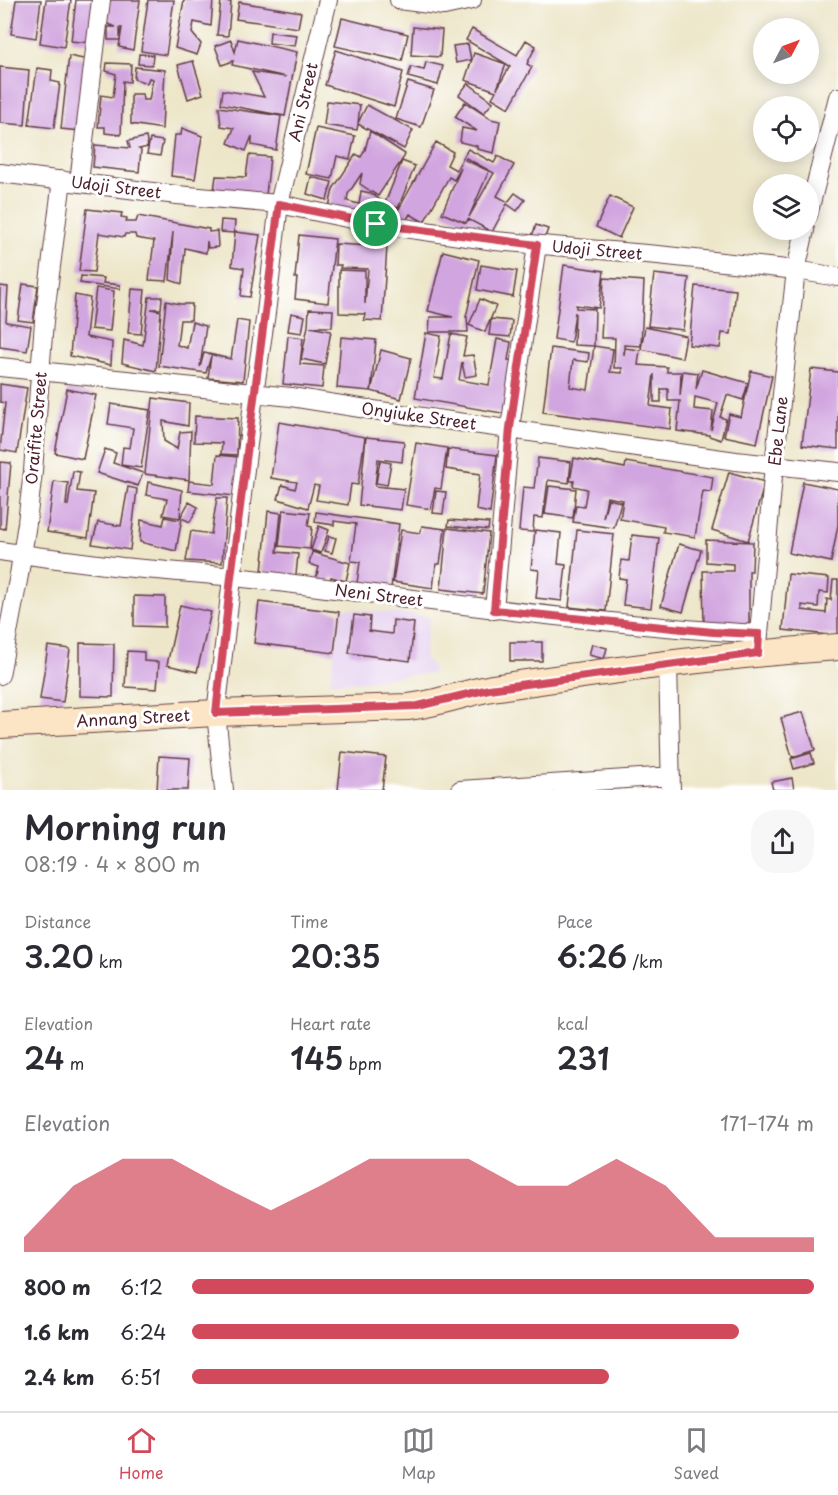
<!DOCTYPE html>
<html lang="en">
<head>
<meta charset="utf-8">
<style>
	body { margin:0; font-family:"Playpen Sans",sans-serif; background:#f7f7f7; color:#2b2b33; height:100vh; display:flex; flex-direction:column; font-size:22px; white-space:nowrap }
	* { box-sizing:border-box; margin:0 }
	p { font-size:20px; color:#7c7c81 }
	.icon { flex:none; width:33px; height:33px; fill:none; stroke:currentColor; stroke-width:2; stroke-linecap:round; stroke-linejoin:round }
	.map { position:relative; height:790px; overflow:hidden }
	.sheet { display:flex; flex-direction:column; background:#fff; flex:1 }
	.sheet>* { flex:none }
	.needle { width:39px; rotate:49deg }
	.tools { position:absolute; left:753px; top:18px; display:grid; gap:12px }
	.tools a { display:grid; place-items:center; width:66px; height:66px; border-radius:50%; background:#fff; box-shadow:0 3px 15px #0003; font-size:30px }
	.pin { position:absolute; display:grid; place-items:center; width:51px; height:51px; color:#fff; margin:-26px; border:3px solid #fff; border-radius:50%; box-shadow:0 2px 6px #0007 }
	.round { display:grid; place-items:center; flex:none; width:63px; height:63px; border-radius:24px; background:#f7f7f7 }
	.headline { display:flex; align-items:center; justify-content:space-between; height:102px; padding:0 24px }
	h1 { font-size:33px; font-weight:600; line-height:45px }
	.metrics { display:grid; grid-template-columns:repeat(3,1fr); gap:9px; height:102px; padding:6px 24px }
	.metrics div { display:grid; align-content:center }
	.metrics b { font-size:30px; font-weight:600 }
	.metrics small { font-size:16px; font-weight:400 }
	.metrics p { font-size:16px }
	.chart { height:168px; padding:12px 24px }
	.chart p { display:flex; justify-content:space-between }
	.chart svg { width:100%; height:108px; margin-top:6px; fill:#d1495b; opacity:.7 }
	ul { padding:0 24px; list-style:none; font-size:20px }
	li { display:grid; grid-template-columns:96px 72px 1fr; align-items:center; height:45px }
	li i { height:15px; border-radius:8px; background:#d1495b }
	.dock { display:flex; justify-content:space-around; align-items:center; height:84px; border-top:2px solid #e1e1e2; background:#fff; font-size:16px; color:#7c7c81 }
	.dock a { display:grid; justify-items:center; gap:3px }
	.dock .on { color:#d1495b }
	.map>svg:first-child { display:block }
	.built { fill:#e6d2f0 }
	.building { fill:#d1a5df; fill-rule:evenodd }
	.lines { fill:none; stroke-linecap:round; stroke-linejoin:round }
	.street-casing { stroke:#623d43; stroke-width:20 }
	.secondary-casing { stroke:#623d43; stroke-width:28 }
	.street { stroke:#fff; stroke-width:18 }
	.secondary { stroke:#fce5c4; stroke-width:26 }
	.route-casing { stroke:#fff; stroke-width:12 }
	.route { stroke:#d1495b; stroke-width:8 }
	.labels { text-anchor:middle; stroke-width:6; stroke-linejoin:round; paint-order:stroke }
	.street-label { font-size:16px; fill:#4a1f2b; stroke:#fff }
</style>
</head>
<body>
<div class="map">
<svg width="838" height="790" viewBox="0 0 838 790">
	<rect width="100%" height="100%" fill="#fff"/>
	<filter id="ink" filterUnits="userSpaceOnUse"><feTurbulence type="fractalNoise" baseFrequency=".0167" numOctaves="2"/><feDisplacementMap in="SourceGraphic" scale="12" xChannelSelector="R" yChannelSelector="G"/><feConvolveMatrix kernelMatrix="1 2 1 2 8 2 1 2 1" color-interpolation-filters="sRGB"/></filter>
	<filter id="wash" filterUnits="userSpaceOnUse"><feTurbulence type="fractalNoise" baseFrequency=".008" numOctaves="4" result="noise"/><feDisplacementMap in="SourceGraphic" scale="24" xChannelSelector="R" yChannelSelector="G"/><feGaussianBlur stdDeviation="1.35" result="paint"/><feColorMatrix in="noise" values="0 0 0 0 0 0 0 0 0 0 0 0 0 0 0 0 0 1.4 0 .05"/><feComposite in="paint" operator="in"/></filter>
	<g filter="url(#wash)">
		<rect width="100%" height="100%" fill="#ede6c9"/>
		<path class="built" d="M342 608 430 617 424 654 426 661 431 663 433 674H414L366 681 330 682Z"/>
		<g id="blocks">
			<path class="building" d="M16 0H41L36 38 11 34Z
				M46 0H71L64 47 40 43Z
				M76 0H96L91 43 71 41Z
				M110 0H140L133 50 119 47 122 28H120V40H108V27H116L105 23Z
				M148 0H174L166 55 141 51Z
				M184 0H213L211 26 194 22 192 33 201 44 197 55 175 48Z
				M221 1 231 2 228 36 217 35Z
				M239 2 301 12 298 28 236 19Z
				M342 18 408 34 402 61 335 46Z
				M413 27 442 30 440 57 411 55Z
				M472 29 517 55 526 40 536 46 527 64 532 67 509 108 492 98 496 91 465 80 474 53 506 64 497 89 510 66 466 40Z
				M270 32 297 35 295 46 269 43Z
				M238 39 297 52 285 116 221 104 223 90 264 97 252 72 286 77 232 65 233 61 222 65 215 46 231 40 235 52Z
				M468 44 471 60 456 63 453 46Z
				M336 50 403 72 394 107 325 85Z
				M139 54 153 55 152 65 138 64Z
				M69 56 93 61 80 131 61 129Z
				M193 61 203 94 188 99 178 65Z
				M426 62 443 66 438 85 408 77 411 67 424 70Z
				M107 63 131 64 130 82 123 81 121 135 105 133V127H98L101 95 113 97 116 74 106 71Z
				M0 67 29 70 25 125 0 123Z
				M135 67 165 70 162 129 131 124V94H142L143 100H149L153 79 149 78 147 83 134 79Z
				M37 68 52 70 51 81 60 83 54 128 29 125Z
				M408 82 434 90 421 127 396 119Z
				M468 83 493 102 484 113 459 95Z
				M327 101 360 105 358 123 367 105 413 130 404 149 358 124 357 130 324 125Z
				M465 102 491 119 500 121 494 153 477 149V146L460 142 462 128 477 131 455 117Z
				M219 107 281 116 276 150 252 145V136L246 151 228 143 234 128 221 126Z
				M182 128 202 136 195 179 171 176 175 135H181Z
				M316 128 355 136 350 159 337 156 332 179 306 174Z
				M370 131 405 154 404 157 378 196 360 184 362 173 348 194 347 201 359 204 361 191 370 193 395 210 392 222 329 207 333 189 356 154 361 157 365 150Z
				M146 137 148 147 139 149 141 150 139 172 93 167 95 145 130 148 128 141Z
				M150 139 163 141 160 156 147 154Z
				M436 142 453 152 447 165 456 170 468 149 494 163 498 156 514 165 497 196 508 202 515 193 525 200 517 211 507 204 492 232 468 219 466 223 442 213 461 168 454 180 449 177 424 222 410 214 404 224 394 218ZM466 158 494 173 469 217 489 171 465 160Z
				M249 155 270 157 266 195 214 190 216 176 246 177Z
				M402 161 415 166 398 208 385 203Z
				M311 177 332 182 327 200 307 194Z
				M610 196 633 207 619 238 596 227Z
				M87 209 122 213 121 217 127 218 126 222H136L138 216 209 229V232L217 231 218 247 208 248 207 241 206 253 185 248 182 284 170 280 173 232 167 281 149 280 154 241 136 238 135 234H125L124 237 99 233 94 272 79 271Z
				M221 220 235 221 234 233 220 232Z
				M536 225 548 229 543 243 531 239Z
				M235 232 260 235 250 297 241 296 244 268 232 266Z
				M299 235 335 239 328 303 295 299 297 278H295Z
				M336 244 387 247 382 321 364 320 365 314 339 313V270L365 271V304L368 269 340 268 341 265H335Z
				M443 251 479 260 466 317H467L468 332H429L430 317H453L428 311Z
				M481 265 517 271 513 297 477 290Z
				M564 265 604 271 599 308 576 305V308L595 309 594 346 574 345 575 312 571 342 554 339Z
				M654 274 689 278 683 330 648 326Z
				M81 276 104 278 103 283 120 285V289L80 283Z
				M604 278 644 281 641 346 624 345V355L625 348 640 350 638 365 667 367V372H681L680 396 683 371 698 373 696 389 702 370 748 383 743 400 727 395 720 417 726 419 721 440 709 436V435L677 431 680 401H668V389H661V402H654V374L650 406 672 409 670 429 543 412 551 348 589 353 588 362 573 360 570 387 588 390 594 346 613 349 610 372 622 373V368H614L615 338H601ZM695 397 718 403 711 430 713 411 694 409Z
				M23 284 38 286 33 322 18 320Z
				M0 286 8 287 6 322 31 326 27 351 0 347Z
				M695 286 736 290 731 334 722 333 720 348 689 345Z
				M96 288 114 291 110 331 91 329Z
				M132 289 145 290 141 334 128 333Z
				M75 295 90 298 86 337 112 342 111 365 70 356Z
				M149 297H162L161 309H151L161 311 156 371 122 363 124 340 143 345Z
				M480 299 496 306 485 332 469 325Z
				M166 301 180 304H192L191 320H180L177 345 187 348 192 322 206 326 200 367 204 353 231 359 237 320 249 322 243 381 208 378 211 356 206 373 159 366Z
				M309 309 333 310 332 327H310L331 331 325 364 301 359 308 326Z
				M291 313 305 316 302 333 288 331Z
				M491 319 512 321 510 337 489 335Z
				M645 327 686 336 682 358 641 349Z
				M426 333 441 336 434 378 443 379 451 334 467 337 463 356 473 355 477 375 465 377 462 362 459 380 489 385 497 339 511 342 508 360 516 361 507 414 415 398Z
				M288 336 303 338 300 364 324 366 322 388 283 384Z
				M341 337 376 340 371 391 337 388Z
				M381 350 411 358 401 399 371 391Z
				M811 369 838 372V449L802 445Z
				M751 371 772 376 757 443 724 436 729 414 741 417Z
				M0 384 27 388 17 453 0 450 5 403 0 402Z
				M67 389 96 395 83 459 55 453Z
				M153 398 189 403 188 426 163 421 164 441 177 449 180 432 191 431 189 480 145 474Z
				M111 404 150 410 141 468 121 465 123 447 130 448 133 428 108 424Z
				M195 416 238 418 237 455 221 454 222 443 194 442Z
				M279 422 365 437 358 485 351 484 348 505 316 500 319 486 314 485 308 508 278 499 282 485 295 489 297 482 271 478Z
				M366 437 404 441 402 462 378 459 375 486 404 489 401 510 359 505Z
				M416 443 447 448 441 489 435 488 431 509 406 505Z
				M105 449 116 453 113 463 143 473 138 486 97 473Z
				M448 449 497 455 490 513 476 510 480 474 446 469Z
				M217 455 239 457 235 496 188 491 189 481 214 484Z
				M538 458 571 462 569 483 548 480 543 518 534 517 533 532 519 531 523 487 534 488Z
				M574 458 625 468 626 462 713 477 711 492 703 491 695 537 663 532 664 527 620 519 623 500 607 497 603 518 608 499 621 502 614 528 573 522 576 505 584 506 587 489 573 486 574 481H570Z
				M380 461 391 463 387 485 376 483Z
				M0 462 11 463 5 529 0 528Z
				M73 471 80 472 77 491 94 493 88 538 47 532 54 481 68 483 66 505H68Z
				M729 472 765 482 748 541 712 530Z
				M148 482 182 490 180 518 189 502 198 507 190 522 182 518 176 551 140 542 141 520 163 525 165 517 179 520 180 518 163 515 167 499 146 495Z
				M803 482 838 489V525L831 562 789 553Z
				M549 486 576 489 573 518 545 514Z
				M128 487 137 489 130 550 92 544 98 522 121 526Z
				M436 491 446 492 443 514 433 513Z
				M217 498H227L222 563 186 561 191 531 211 534Z
				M283 510 310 513 308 526 312 527 310 549 279 546Z
				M268 511 281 513 277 552 298 554 296 575 262 572Z
				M316 512 399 524 391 588 357 583 360 562 351 561 356 524 334 521V525L315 522Z
				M449 520 489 523 488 530 448 526Z
				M319 526 329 530 321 553 311 550Z
				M422 526 445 529 440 564H436L433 588 393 582 401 530 420 533Z
				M447 528 489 533 483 594 441 589Z
				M535 530 561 533 558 564 566 565 562 601 536 598 539 570 531 569Z
				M577 530 614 534 606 611 569 607Z
				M632 535 659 538 651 608 623 605 626 579 619 578 621 560 629 561Z
				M329 536 336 538 332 553 325 551Z
				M706 540 753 542 752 571H749V627H704L703 571H733V564L706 562Z
				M679 544 701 550 683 612 661 606Z
				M312 552 350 563 346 581 331 577 329 586 315 582 319 567 309 564Z
				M788 574 829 578 828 593 819 592 818 607 802 605V610L826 613 827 599 831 600 833 580H838V636L783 630Z
				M134 596 165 597V627L134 626Z
				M259 602 339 612 334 653 254 643Z
				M180 605 211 612 197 672 167 665Z
				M354 615 370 617 369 631 392 634 393 620 414 623 410 661 349 653Z
				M510 642H542V661H510Z
				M80 643 114 644 113 697 80 696Z
				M592 644 607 648 604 659 589 655Z
				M48 646 70 649 63 702 40 699Z
				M127 651 144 652V661L159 662 157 689 125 687Z
				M803 712 815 750 792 757 781 718Z
				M342 752 386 757 382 790H338Z
				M811 753 814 763 794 769 791 759Z
				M159 756 190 758 188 790H157Z
				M792 778 794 790H773L771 782Z"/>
		</g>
	</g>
	<g filter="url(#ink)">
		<use href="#blocks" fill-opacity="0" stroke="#623d43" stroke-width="1.5"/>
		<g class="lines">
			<g class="street-casing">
				<path id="street" d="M399 0 444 6 472 0
					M0 173 177 195 279 204 376 224 495 241 658 255 796 270 838 277
					M79 182 101 0
					M808 215 838 97
					M0 367 291 397 373 410 736 461 838 472
					M0 551C41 557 81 562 122 567 165 571 209 574 253 579 421 599 589 624 759 634
					M494 610 510 428 537 245
					M758 645 774 465 796 270 805 230
					M668 664 671 790
					M0 675 19 575 27 523 33 471 44 321 62 180
					M224 790 216 713 254 394 266 313 279 204 328 0
					M460 790 671 776"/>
			</g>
			<g class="secondary-casing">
				<path id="secondary" d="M0 725 216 713 408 707C437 704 464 693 492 688 607 671 722 655 838 647"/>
			</g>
			<use href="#street" class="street"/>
			<use href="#secondary" class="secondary"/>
		</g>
	</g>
	<g class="lines" filter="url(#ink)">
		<g class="route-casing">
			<path id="route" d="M279 204 376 224 537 245 510 428 494 610 713 632 759 634 758 653 489 689 418 706 216 713 231 577Z"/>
		</g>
		<use href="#route" class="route"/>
	</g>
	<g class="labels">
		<g class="street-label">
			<text transform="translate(303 102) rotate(-77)" y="6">Ani Street</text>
			<text transform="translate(116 187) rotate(7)" y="6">Udoji Street</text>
			<text transform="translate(597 250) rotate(5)" y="6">Udoji Street</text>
			<text transform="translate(419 416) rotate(8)" y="6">Onyiuke Street</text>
			<text transform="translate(36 428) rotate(-85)" y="6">Oraifite Street</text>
			<text transform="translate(778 431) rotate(-84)" y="6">Ebe Lane</text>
			<text transform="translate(379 595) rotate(7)" y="6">Neni Street</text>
			<text transform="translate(133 718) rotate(-3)" y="6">Annang Street</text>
		</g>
	</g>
</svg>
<div class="tools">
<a><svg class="needle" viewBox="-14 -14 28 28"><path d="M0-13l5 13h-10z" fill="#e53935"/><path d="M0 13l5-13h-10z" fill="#7c7c81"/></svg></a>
<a><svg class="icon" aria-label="locate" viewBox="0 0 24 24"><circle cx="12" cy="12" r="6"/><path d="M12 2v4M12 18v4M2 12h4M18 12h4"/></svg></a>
<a><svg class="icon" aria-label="layers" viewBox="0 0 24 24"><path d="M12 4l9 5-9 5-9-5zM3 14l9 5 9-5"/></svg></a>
</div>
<div class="pin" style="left:376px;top:224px;background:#1e9e55"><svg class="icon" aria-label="arrive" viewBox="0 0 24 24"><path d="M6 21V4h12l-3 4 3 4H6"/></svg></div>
</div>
<section class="sheet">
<div class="headline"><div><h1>Morning run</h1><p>08:19 · 4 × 800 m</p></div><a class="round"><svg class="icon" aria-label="share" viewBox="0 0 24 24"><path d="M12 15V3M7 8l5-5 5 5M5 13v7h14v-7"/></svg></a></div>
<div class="metrics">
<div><p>Distance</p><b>3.20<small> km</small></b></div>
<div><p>Time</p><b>20:35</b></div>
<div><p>Pace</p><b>6:26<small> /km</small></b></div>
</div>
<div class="metrics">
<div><p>Elevation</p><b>24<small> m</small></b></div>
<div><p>Heart rate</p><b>145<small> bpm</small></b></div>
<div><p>kcal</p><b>231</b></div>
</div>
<div class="chart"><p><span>Elevation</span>171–174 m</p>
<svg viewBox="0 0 160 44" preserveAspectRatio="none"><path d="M0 44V38L10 17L20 6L30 6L40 17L50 27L60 17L70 6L80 6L90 6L100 17L110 17L120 6L130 17L140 38L150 38L160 38V44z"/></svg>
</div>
<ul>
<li><b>800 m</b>6:12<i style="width:100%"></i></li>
<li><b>1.6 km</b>6:24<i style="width:88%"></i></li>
<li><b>2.4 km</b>6:51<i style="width:67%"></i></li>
</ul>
</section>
<nav class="dock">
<a class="on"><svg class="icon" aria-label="home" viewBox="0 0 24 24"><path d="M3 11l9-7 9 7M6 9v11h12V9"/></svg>Home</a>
<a><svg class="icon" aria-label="map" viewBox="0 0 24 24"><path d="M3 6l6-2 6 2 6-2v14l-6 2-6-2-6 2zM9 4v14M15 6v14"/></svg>Map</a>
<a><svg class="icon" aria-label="saved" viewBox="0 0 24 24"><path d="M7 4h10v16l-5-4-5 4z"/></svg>Saved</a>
</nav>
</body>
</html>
